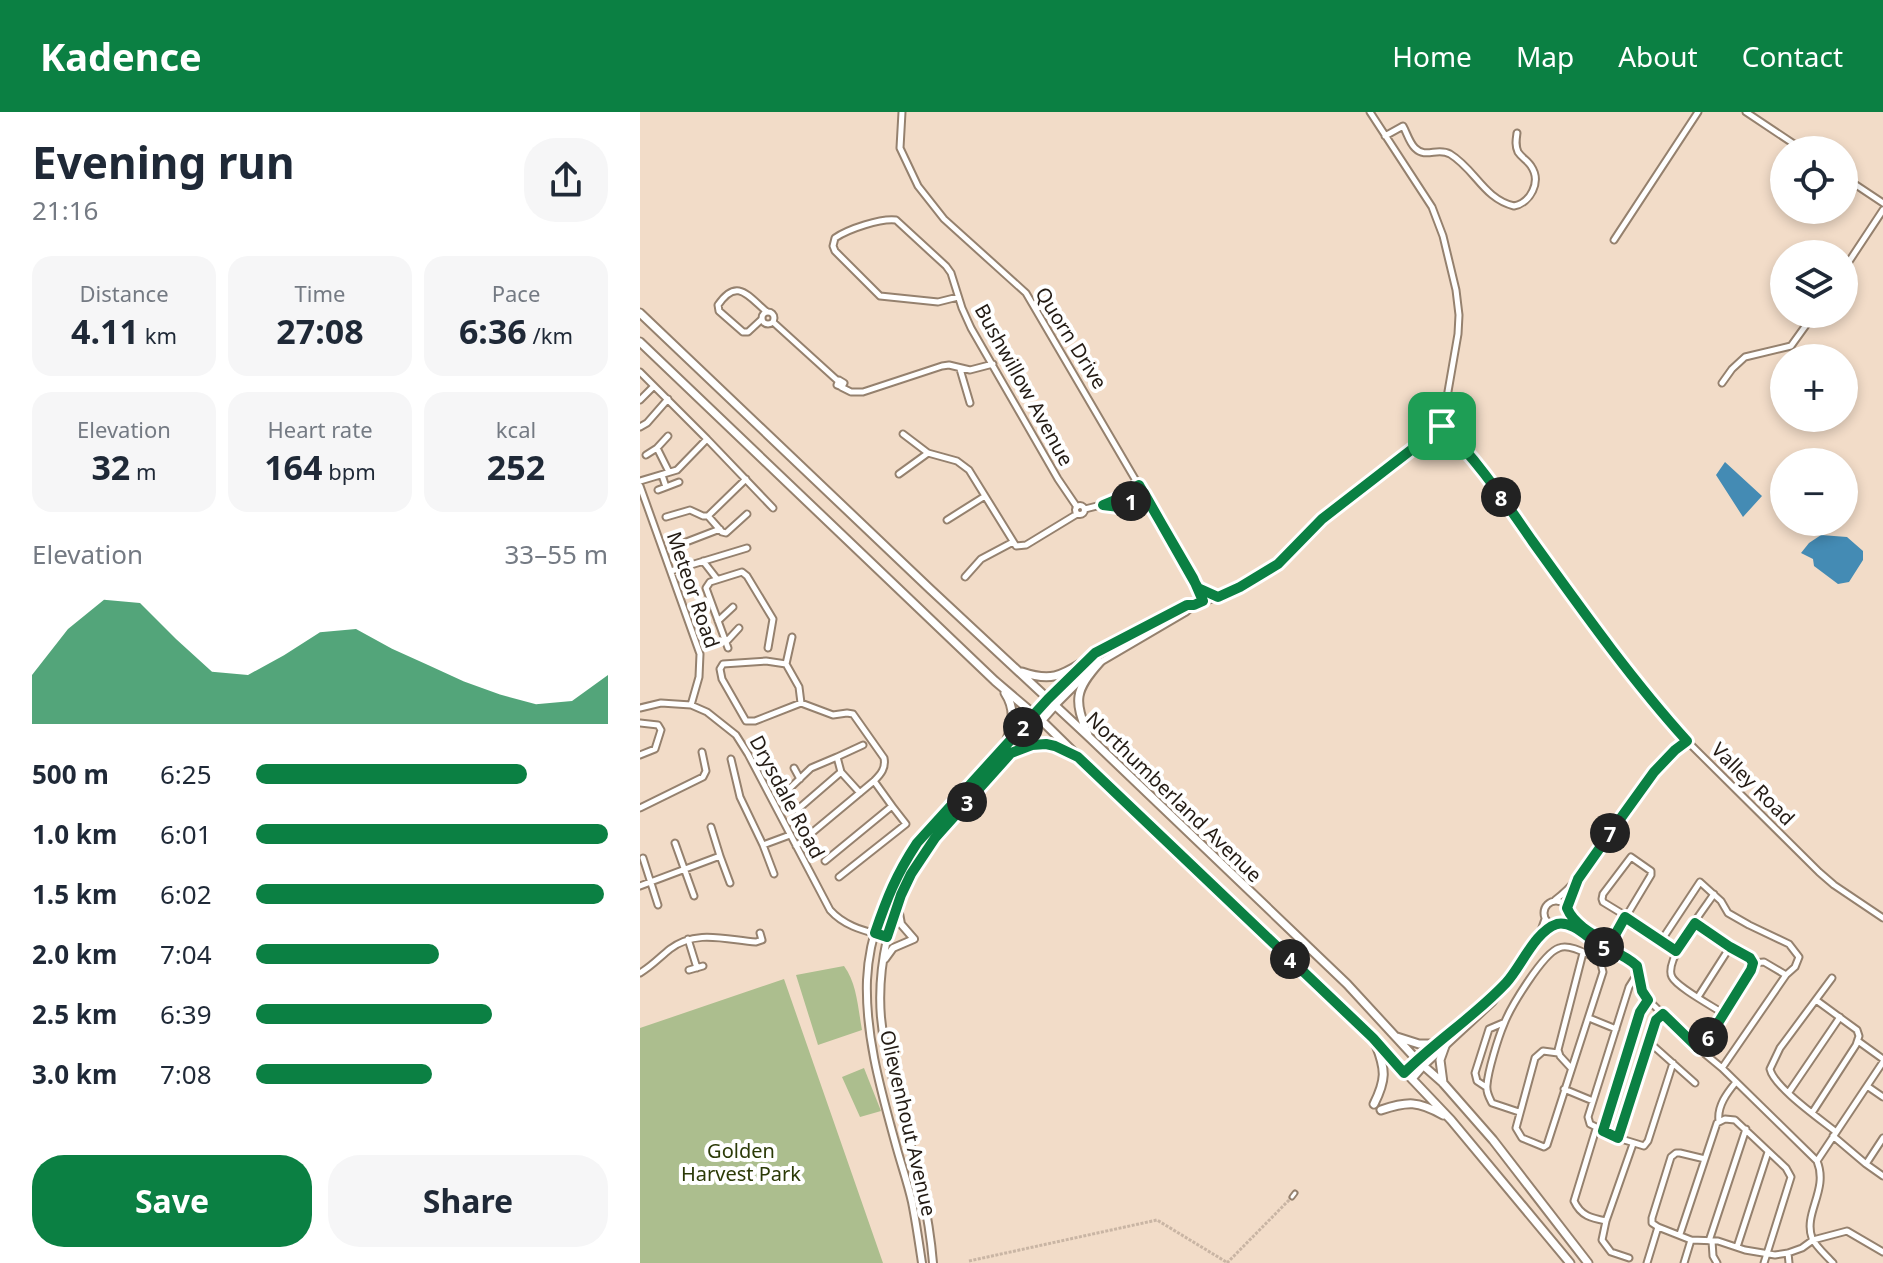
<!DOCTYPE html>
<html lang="en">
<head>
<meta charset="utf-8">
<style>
	body { margin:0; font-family:"Noto Sans",sans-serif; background:#f6f6f7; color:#1f2937; height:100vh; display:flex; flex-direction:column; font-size:30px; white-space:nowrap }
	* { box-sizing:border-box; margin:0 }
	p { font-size:26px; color:#747a83 }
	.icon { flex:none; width:44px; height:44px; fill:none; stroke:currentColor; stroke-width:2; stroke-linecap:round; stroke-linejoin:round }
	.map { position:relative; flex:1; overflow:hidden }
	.sheet { display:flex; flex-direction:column; background:#fff; width:640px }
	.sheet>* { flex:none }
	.buttons { position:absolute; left:1130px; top:24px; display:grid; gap:16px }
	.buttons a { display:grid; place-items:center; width:88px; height:88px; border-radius:50%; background:#fff; box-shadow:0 4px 12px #0003; font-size:40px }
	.pin { position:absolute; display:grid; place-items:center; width:68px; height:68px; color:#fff; margin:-34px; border-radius:16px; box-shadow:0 4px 12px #0006 }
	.km { position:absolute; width:40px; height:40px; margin:-20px; border-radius:50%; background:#222; color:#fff; font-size:22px; line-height:40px; text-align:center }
	.round { display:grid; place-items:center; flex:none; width:84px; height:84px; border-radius:32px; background:#f6f6f7 }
	.overview { display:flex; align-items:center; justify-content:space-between; height:136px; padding:0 32px }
	h1 { font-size:44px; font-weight:700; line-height:60px }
	.stats { display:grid; grid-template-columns:repeat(3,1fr); gap:12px; height:136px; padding:8px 32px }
	.stats div { display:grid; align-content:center; border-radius:20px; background:#f6f6f7; text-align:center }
	.stats b { font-size:34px; font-weight:700 }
	.stats small { font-size:22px; font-weight:400 }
	.stats p { font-size:22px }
	.chart { height:224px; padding:16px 32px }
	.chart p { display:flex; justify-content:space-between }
	.chart svg { width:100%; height:144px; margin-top:8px; fill:#0b8043; opacity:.7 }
	.action { display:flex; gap:16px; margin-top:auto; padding:16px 32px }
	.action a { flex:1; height:92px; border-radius:32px; background:#0b8043; color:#fff; font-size:32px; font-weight:700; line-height:92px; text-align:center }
	.action a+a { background:#f6f6f7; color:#1f2937 }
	ul { padding:0 32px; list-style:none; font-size:26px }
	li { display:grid; grid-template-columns:128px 96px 1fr; align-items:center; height:60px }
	li i { height:20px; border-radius:10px; background:#0b8043 }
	header { display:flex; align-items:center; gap:48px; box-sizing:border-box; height:112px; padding:0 40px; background:#0b8043; color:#fff }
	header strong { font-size:38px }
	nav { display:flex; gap:44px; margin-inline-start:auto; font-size:28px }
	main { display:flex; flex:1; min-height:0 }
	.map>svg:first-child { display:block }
	.green { fill:#acbe8e }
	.water { fill:#448bb4 }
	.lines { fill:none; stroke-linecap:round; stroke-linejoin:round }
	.pedestrian-tunnel { stroke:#c9b5a4; stroke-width:3; stroke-dasharray:3 1.5; stroke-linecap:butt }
	.pedestrian-casing { stroke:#95816e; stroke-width:7 }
	.minor-casing { stroke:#95816e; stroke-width:9 }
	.tertiary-casing { stroke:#95816e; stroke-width:10 }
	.secondary-casing { stroke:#95816e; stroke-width:11 }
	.pedestrian { stroke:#fff; stroke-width:3 }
	.minor { stroke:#fff; stroke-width:5 }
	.tertiary { stroke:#fff; stroke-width:6 }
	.secondary { stroke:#fff; stroke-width:7 }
	.route-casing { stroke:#fff; stroke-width:16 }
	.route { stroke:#0b8043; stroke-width:10 }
	.labels { text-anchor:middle; stroke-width:8; stroke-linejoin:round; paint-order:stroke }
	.street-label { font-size:20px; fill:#231b14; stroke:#fff }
	.park-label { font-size:20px; fill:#2b3a07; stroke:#fff }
</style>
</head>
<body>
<header>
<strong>Kadence</strong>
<nav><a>Home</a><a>Map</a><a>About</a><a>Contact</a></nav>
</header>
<main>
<section class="sheet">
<div class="overview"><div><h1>Evening run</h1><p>21:16</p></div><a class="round"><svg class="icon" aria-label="share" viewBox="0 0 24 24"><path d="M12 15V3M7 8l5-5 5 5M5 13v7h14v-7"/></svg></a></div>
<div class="stats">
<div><p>Distance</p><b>4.11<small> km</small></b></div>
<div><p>Time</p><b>27:08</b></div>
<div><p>Pace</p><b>6:36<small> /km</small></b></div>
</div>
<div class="stats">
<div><p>Elevation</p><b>32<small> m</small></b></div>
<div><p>Heart rate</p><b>164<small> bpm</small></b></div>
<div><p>kcal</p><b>252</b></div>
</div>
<div class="chart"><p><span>Elevation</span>33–55 m</p>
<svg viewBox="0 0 160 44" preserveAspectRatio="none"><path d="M0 44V29L10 15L20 6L30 7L40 18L50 28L60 29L70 23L80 16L90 15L100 21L110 26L120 31L130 35L140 38L150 37L160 29V44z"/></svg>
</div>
<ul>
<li><b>500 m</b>6:25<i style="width:77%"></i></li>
<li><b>1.0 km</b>6:01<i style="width:100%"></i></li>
<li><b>1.5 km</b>6:02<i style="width:99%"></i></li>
<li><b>2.0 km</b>7:04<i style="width:52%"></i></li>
<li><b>2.5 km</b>6:39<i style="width:67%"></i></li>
<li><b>3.0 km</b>7:08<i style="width:50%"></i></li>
</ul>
<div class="action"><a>Save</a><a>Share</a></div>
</section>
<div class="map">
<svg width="1243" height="1151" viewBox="0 0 1243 1151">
	<rect width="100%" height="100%" fill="#f2dcc8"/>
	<path class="green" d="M204 854C217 871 218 897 222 918L178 933 156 863Z
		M144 867 243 1151H0V916Z
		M224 956 241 999 220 1005 202 965Z"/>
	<path class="water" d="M1085 350 1122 384 1103 405 1076 363Z
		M1181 423 1207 425 1223 439V448L1209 470 1198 472 1174 454 1173 447 1161 441 1169 431Z"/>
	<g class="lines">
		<path class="pedestrian-tunnel" d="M329 1149 517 1108 588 1151
			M587 1151 652 1085"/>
		<g class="pedestrian-casing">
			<path id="pedestrian" d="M652 1085 655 1081"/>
		</g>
		<g class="minor-casing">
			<path id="minor" d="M262 0 260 36 278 74 304 107 386 181 553 466 563 489
				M1106 0 1163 38
				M745 24 763 14C767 21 769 30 775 36 786 47 797 35 810 42 835 57 844 87 874 94 890 91 902 70 891 54 888 49 882 46 878 40 875 33 876 28 877 21
				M1204 65 1243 91
				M974 128 1058 0
				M1204 157 1243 98
				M318 185 298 190 240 184 195 139 193 134 195 126C208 117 241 106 256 108L306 154 311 161 322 196 331 216 418 367 437 395
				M122 206a6 6 0 1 1 12 0a6 6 0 1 1-12 0Z
				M122 207 108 220H103L79 199 78 193C97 165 108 184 127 200
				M133 210 198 269
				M320 257 330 291
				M0 260 67 327 37 358 0 369
				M199 268 204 271 202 275 197 273Z
				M1082 271 1092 257 1105 245 1151 234 1174 202
				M201 275 211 280H223L302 254 309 253 330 258 353 252
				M0 288 14 274
				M802 314 833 346 953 511 1020 599 1047 629 1179 760 1194 773 1243 806
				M0 315 7 311 28 287
				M263 322 288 341 317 349 329 358 376 434 386 433 437 402
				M28 324 17 336 29 360
				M67 327 133 396
				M6 343 17 336
				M259 362 288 341
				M22 363 26 375 39 370
				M0 374 60 542 59 565 51 593
				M18 378 26 375
				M464 393 479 395 504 381
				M435.5 398a4.5 4.5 0 1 1 9 0a4.5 4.5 0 1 1-9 0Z
				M445 397 469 391 499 373
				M68 404 82 420 86 421 107 402
				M26 405 50 398 63 404H68L106 367
				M307 408 345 384
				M41 432 80 417
				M63 449 77 467
				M31 459 107 436
				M325 465 341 447 373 430
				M78 509 93 495
				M87 529 99 516
				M88 536 66 476 70 470 102 460 107 464 133 507 128 536
				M459 551 546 500 553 494
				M146 552 126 549 83 552 80 557 82 567 106 609H115L161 591 193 603 207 601 213 602 244 646C246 656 241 662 234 669L156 734
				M146 552 159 575 161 591
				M146 552 152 525
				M408 587 455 541 547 493H554L590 481 638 452 682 407 802 314 818 222 819 203 816 178 803 124 792 95 730 0
				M415 594 451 558
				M0 596 21 591 51 593 67 600 96 623 108 642 190 798C205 815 226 819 247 825
				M0 611 18 613 21 618 15 637 0 643
				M91 647 100 685 123 733 134 762
				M154 656 160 667
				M201 660 197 645 223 633
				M149 677 171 656 197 645
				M0 696 63 665 66 659 62 640
				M157 698 201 660 220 681
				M35 731 54 784
				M123 733 150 723
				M80 744 90 771
				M3 746 18 793
				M185 749 252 694 234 669
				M199 765 266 712 252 694
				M0 774 80 744 71 715
				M1074 782C1064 797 1023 849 1032 865 1037 875 1072 894 1084 902
				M915 788C934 774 947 755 960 736 986 699 1010 656 1047 629
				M904 801a12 12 0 1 1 24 0a12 12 0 1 1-24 0Z
				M927 796 936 772
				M928 800 938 811 970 832 977 839 994 851 998 857 1004 884 1059 937 1082 956 1177 1049C1189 1078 1163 1101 1172 1126 1176 1135 1187 1144 1193 1151
				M985 805 1036 839
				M1055 811 1090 835 1110 846 1113 851 1111 858 1078 911 1059 937
				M921 812 934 816 968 837
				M899 826 915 813
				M48 827 57 856
				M1021 829 1060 770 1081 789 1088 801 1109 813 1149 832 1159 845 1155 855 1146 863 1124 850 1113 851
				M49 858 63 854
				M0 861C12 854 20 845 30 837 56 817 87 828 116 830L122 828 120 821
				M1000 864 994 867 989 875 948 1005 950 1012 978 1026 1004 1034 1008 1029 1033 951
				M1192 866 1140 936 1130 957C1134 975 1180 1007 1196 1020
				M1058 885 1090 835
				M949 906 976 917
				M1218 929 1243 947
				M1009 930 1055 971
				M918 941 903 939 895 946 876 1016 882 1026 904 1035 907 1033 963 860 960 848 1011 763V759L991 745 963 782 962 787 963 790 986 804
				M931 956 920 944 918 938 943 841
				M1082 956 1146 863
				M765 960 863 874
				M772 968 784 954 853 890 898 827 905 807
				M1227 974 1243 985
				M846 975 837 969 835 961 849 917 863 911
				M924 977 953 989
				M1149 980 1200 905
				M879 1000 852 991C849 985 846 980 847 973 848 959 858 926 864 912 870 896 903 841 919 836 930 831 950 844 960 848
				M1172 1001 1216 933 1219 924 1217 918 1176 888
				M1079 1009C1077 994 1087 981 1096 970
				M956 1017 934 1089C941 1104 951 1106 966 1109
				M963 1019 1000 900 1008 888
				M1193 1024 1226 1052 1243 1064
				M978 1026 1014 912 1018 905 1023 902
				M1065 1047 1040 1041H1036L1031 1045 1012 1106V1111L1018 1115 1051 1128 1078 1129 1105 1138 1135 1143 1148 1141 1162 1136 1173 1128 1207 1119 1243 1140
				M1177 1049 1243 950
				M1226 1052 1243 1026
				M1040 1122 1077 1011 1085 1007 1095 1008 1146 1056 1151 1065 1124 1151
				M1069 1129 1106 1017
				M1072 1129 1073 1144 1077 1151
				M1097 1135 1128 1040
				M1148 1141 1149 1151
				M989 1146 971 1140 962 1128 966 1109 993 1032
				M1007 1151 1018 1115
				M1044 1151 1051 1128"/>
		</g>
		<g class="tertiary-casing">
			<path id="tertiary" d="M245 847 253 836 274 827 261 812 258 796
				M282 1151C279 1131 276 1110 272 1090 268 1072 262 1055 257 1037 242 982 225 926 227 868 229 820 250 772 277 731L408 587
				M293 1151C287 1077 264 1014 247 943 229 869 248 784 296 724 333 679 377 638 415 594"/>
		</g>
		<g class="secondary-casing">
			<path id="secondary" d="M0 201 290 477 450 626 707 872 777 948 803 971 853 1028 948 1151
				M0 230 355 569 402 609 502 707 733 926 811 1008 930 1151
				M382 560C414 571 423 562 450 546
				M448 623C434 588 434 579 460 550
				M364 635C372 616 377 599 365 581
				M371 641C397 630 407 629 432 642
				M757 925 779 932H796
				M803 971 800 948 805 934
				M734 992C746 968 746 958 736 933
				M741 998C768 989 778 989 803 1003"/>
		</g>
		<use href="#pedestrian" class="pedestrian"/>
		<use href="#minor" class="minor"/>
		<use href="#tertiary" class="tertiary"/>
		<use href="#secondary" class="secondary"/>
	</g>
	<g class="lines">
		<g class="route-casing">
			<path id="route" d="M802 314 682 407 638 452 600 475 578 485 558 476 504 381 479 395 463 393 475 388 499 373 553 466 563 489 554 493H547L455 541 408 587 277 731C256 763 247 786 235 821L247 825 261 783 271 762 295 726 371 641 392 633 406 632 415 634 438 645 733 926 764 961C796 929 835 904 866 871 881 855 895 819 917 812 931 809 945 823 955 830 970 840 982 840 997 854L1002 879 1008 888 1000 900 963 1019 978 1026 1016 908 1023 902 1059 937 1078 911 1111 858 1113 851 1110 846 1090 835 1055 811 1036 839 985 805 970 832C954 823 934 813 927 796L938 767 983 703 1014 660 1035 638 1047 629C991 567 942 498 893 430 865 390 838 348 802 314"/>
		</g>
		<use href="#route" class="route"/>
	</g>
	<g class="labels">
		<g class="street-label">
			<text transform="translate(431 226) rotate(58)" y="7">Quorn Drive</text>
			<text transform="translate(384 273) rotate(61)" y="7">Bushwillow Avenue</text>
			<text transform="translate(53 478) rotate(71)" y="7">Meteor Road</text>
			<text transform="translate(1113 672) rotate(45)" y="7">Valley Road</text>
			<text transform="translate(147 685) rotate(62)" y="7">Drysdale Road</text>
			<text transform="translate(534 685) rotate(44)" y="7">Northumberland Avenue</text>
			<text transform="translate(268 1011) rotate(77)" y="7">Olievenhout Avenue</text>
		</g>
		<g class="park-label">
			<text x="101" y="1046">Golden<tspan x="101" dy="23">Harvest Park</tspan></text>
		</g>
	</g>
</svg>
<div class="buttons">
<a><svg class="icon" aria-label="locate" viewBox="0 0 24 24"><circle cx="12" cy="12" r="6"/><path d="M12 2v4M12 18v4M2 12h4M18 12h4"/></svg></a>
<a><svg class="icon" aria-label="layers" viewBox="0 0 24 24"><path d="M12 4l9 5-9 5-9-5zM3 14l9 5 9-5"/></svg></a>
<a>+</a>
<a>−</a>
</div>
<div class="pin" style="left:802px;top:314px;background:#1e9e55"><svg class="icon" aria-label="arrive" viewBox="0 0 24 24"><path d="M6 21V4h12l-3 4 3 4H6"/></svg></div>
<b class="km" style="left:491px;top:389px">1</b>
<b class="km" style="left:383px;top:615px">2</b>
<b class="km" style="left:327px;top:690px">3</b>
<b class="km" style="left:650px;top:847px">4</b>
<b class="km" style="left:964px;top:835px">5</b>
<b class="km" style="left:1068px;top:925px">6</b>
<b class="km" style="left:970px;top:721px">7</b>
<b class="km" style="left:861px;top:385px">8</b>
</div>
</main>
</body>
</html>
